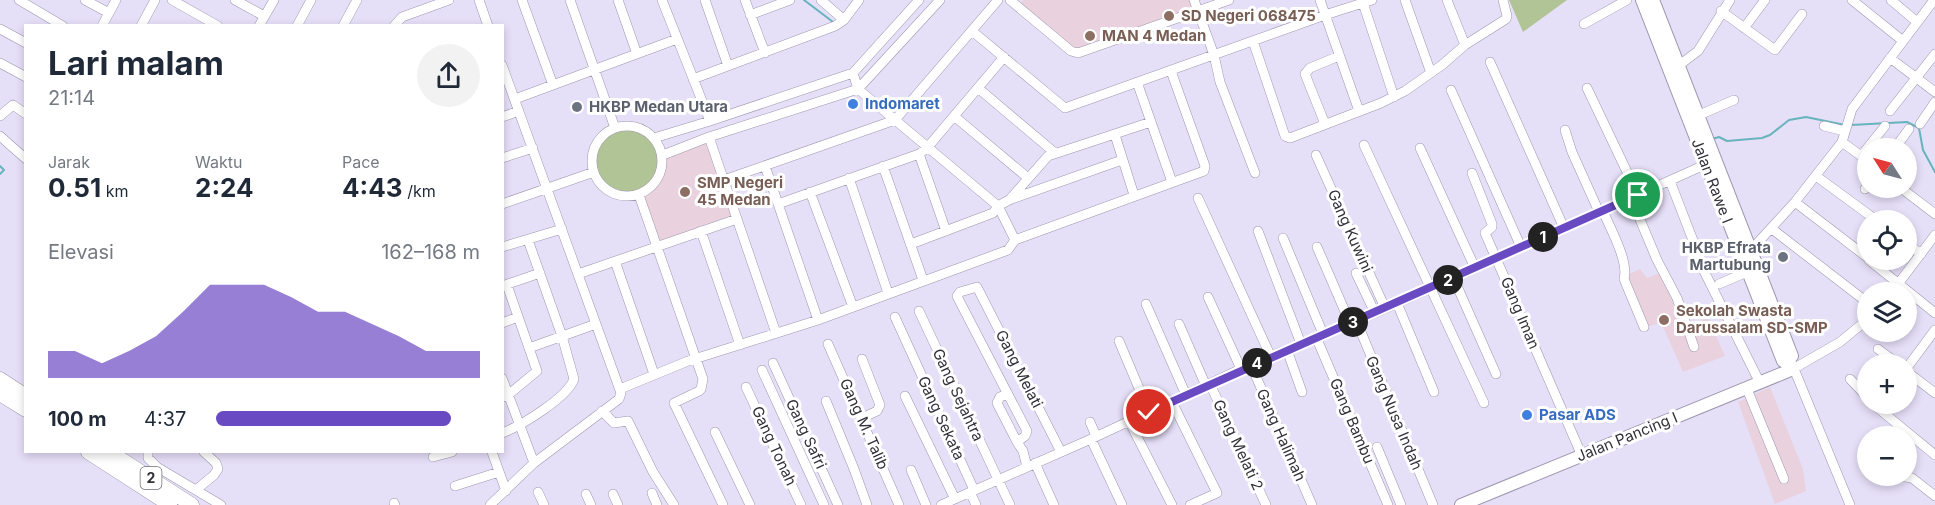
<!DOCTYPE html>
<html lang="id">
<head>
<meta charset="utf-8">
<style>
	body { margin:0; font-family:Inter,sans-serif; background:#f2f2f3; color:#1f2937; height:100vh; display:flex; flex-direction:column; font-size:22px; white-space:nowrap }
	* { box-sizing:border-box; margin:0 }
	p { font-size:20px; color:#747a83 }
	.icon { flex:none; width:33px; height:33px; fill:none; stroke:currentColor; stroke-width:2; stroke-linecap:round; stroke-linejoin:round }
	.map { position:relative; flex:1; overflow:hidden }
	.side { position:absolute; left:24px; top:24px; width:480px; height:429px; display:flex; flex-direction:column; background:#fff; border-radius:0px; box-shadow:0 3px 9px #0003 }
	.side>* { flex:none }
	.needle { width:39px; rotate:306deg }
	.controls { position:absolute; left:1857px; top:138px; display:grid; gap:12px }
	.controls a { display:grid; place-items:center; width:60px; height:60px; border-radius:50%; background:#fff; box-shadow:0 3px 9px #0003; font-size:30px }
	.pin { position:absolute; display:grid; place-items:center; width:51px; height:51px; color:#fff; margin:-26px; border:3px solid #fff; border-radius:50%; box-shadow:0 2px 6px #0007 }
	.km { position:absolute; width:30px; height:30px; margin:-15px; border-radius:50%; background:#222; color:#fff; font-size:16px; line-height:30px; text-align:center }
	.round { display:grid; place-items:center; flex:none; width:63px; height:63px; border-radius:32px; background:#f2f2f3 }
	.head { display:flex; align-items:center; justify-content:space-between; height:102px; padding:0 24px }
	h1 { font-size:33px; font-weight:700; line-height:45px }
	.figures { display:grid; grid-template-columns:repeat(3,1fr); gap:9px; height:102px; padding:6px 24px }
	.figures div { display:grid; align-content:center }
	.figures b { font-size:26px; font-weight:700 }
	.figures small { font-size:16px; font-weight:400 }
	.figures p { font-size:16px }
	.chart { height:168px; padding:12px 24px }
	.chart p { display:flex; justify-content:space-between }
	.chart svg { width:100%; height:108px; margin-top:6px; fill:#6a4ac3; opacity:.7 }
	ul { padding:0 24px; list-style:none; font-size:20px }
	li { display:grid; grid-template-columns:96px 72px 1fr; align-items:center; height:45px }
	li i { height:15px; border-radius:8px; background:#6a4ac3 }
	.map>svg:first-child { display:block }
	.education { fill:#e9d2de }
	.green { fill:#b1c496 }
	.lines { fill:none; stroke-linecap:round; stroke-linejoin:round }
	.stream { stroke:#67b4bc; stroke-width:2 }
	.minor-casing { stroke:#9d96ae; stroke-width:10 }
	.major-casing { stroke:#9d96ae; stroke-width:14 }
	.highway-casing { stroke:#9d96ae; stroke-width:15 }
	.minor { stroke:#fff; stroke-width:9 }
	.major { stroke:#fff; stroke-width:12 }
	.highway { stroke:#fff; stroke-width:14 }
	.route-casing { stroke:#fff; stroke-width:12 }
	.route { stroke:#6a4ac3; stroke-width:8 }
	.education-dot { fill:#8d6e63; stroke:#fff; stroke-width:2 }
	.shop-dot { fill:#3f7fe0; stroke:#fff; stroke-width:2 }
	.worship-dot { fill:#6b7280; stroke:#fff; stroke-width:2 }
	.labels { text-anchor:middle; stroke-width:6; stroke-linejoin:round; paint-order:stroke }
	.shield { fill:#fff; stroke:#706e75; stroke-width:1.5 }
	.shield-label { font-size:14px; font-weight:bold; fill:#33303a }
	.education-label { font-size:15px; font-weight:bold; fill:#785e54; stroke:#fff; text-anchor:start }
	.shop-label { font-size:15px; font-weight:bold; fill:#366cbe; stroke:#fff; text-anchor:start }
	.worship-label { font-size:15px; font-weight:bold; fill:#5b616d; stroke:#fff; text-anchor:start }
	.street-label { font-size:15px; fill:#33303a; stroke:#fff }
</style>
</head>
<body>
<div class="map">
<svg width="1935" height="505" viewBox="0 0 1935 505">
	<rect width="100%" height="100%" fill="#e6dff8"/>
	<path class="education" d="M1023 0H1191L1195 10 1075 52 1019 5Z
		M708 138 734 218 657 247 639 195 650 189 663 155Z
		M1640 269 1647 278 1666 271 1689 326 1708 318 1725 356 1683 372 1661 322 1645 328 1625 276Z
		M1770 387 1803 469 1806 491 1775 504 1738 402Z"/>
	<path class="green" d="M1509 0H1567L1523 32Z
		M592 161a35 35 0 1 1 70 0a35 35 0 1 1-70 0Z"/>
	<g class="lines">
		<path class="stream" d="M804 0 833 22
			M1851 125 1907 122 1919 128 1923 150 1935 172
			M1712 139 1719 137 1727 141 1762 138 1770 135 1789 120 1806 117 1845 125
			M0 166 4 170 0 174"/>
		<g class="minor-casing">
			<path id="minor" d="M19 0 63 26
				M85 0 109 13
				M172 0 218 26
				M235 0 264 16
				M479 0 488 26
				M522 0 553 85
				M570 0 615 128
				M618 0 637 54
				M662 0 710 121
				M705 0 728 66
				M745 0 765 53
				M821 0 844 20
				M1010 0 1071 51 1078 53 1229 0
				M1194 0 1214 55 1220 82 1255 173
				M1320 0 1359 111
				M1405 0 1431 73
				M1447 0 1465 45
				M1852 0 1903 41
				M1891 0 1917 22
				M1363 3 1394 97
				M1721 11 1775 50 1802 14
				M750 15 790 0
				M1584 24 1627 0
				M102 26 116 0
				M141 26 155 0
				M259 26 274 0
				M297 26 311 0
				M343 26 357 0
				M394 26 402 17 449 0
				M1744 28 1765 0
				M0 29 26 43
				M972 31 1065 108 1325 15 1372 0
				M1253 41 1285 136 1290 138 1381 103 1405 91 1442 65 1465 45 1506 19 1507 16 1503 0
				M1890 58 1935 92
				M1490 62 1564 228
				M0 63 26 77
				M1678 66 1698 51 1730 0
				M853 73 858 89 998 206 1015 240
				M693 79 835 26 844 20 859 0
				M1137 82 1172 182
				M978 88 1055 153
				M1587 88 1638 195
				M1451 90 1521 247
				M515 99 677 39
				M1890 111 1935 54
				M0 116 13 105 26 114
				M954 116 1028 178
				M1697 116 1734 100
				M502 117 519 111
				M1325 124 1305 74 1310 68 1339 56
				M1920 124 1935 102
				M592 161a35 35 0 1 1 70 0a35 35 0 1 1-70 0Z
				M1824 126 1845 131
				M1565 130 1572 152 1599 212
				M1115 135 1134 195
				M0 136 26 159
				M709 137 776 333
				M654 138 710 121 853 73 919 0
				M1842 142 1868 161
				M1364 145 1484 403
				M1420 148 1475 268
				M1895 148 1909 129
				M919 154 946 231
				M663 155 709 137 858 89 940 0
				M1316 155 1385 308
				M1861 156 1885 126
				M502 158 533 148
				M1906 163 1908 160
				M765 166 818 320
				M883 166 923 280
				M1472 173 1492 224V227L1485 233 1582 456
				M1816 176 1876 220
				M849 178 888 293
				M724 180 895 120 998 0
				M1670 181 1701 261
				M1901 188 1935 214
				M1865 189 1868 187
				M810 192 853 307
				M639 195 703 379 701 389 699 391 674 403 723 505
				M1011 198 1048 156 1151 122
				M1198 198 1271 357
				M1631 198 1657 260 1677 298 1694 347
				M1795 202 1868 258
				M502 204 594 172
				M778 204 919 154 927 148 1004 57
				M1603 211C1610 228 1629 261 1624 279L1644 327
				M1772 229 1868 303
				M701 231 740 345
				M1258 231 1301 344
				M1283 238 1323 334
				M1906 243 1921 254
				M911 244 993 213 998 206 1009 200 1122 160
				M502 247 562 229
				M1317 247 1350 323
				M1751 250 1795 202 1842 142 1852 109 1934 0
				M1869 260 1935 313
				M615 261 654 374
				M1703 269 1760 383
				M1356 273 1375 313
				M578 274 737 219
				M1453 277 1496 374
				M1719 284 1747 272
				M502 286 540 273
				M1892 292 1935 235
				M1208 297 1241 369
				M1397 303 1434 392
				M1146 304 1186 395
				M919 311 1010 505
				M895 317 974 490
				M1356 320 1433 505
				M502 323 518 317
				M1179 324 1206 386
				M1316 337 1388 505
				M1119 341 1149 412
				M828 344 899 505
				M529 348 596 324
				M1878 349 1898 364
				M1287 350 1302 392
				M773 363 838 505
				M1792 364 1850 505
				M1251 365 1312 505
				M1793 369 1840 342 1868 319
				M1906 369 1935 330
				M762 370 824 505
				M1906 371 1935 393
				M502 378 534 463
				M1850 379 1868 398
				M1210 384 1266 505
				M746 387 801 505
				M620 389 688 361 818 320 1008 250 1015 240 1204 171 1205 166 1171 71
				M1747 389 1784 479
				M1008 394 1000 397 997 403 1017 442
				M905 396 955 499
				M502 397 508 395 537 371 507 285
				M826 401 854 469 867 505
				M1172 402 1217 493 1190 505
				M1873 404 1935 455
				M602 411 614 423 628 421 653 472 674 505
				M862 418 877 411 880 405 862 359
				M1129 421 1172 505
				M1090 422 1096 436
				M715 432 750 505
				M502 433C521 426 568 397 574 379L562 336 528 240
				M1091 439 1122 505
				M1377 447 1401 505
				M148 452V458L157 467 221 505
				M492 452 506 491
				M433 457 452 452
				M1035 463 1054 505
				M1027 467 1023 451 1017 442 1025 436 1027 431 961 304 957 296 960 292 977 287 1061 452
				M911 470 926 505
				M1905 477 1912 478 1935 496
				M455 486 499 472
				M196 490 214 475 218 469 216 463 204 452
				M538 492 544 505
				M970 492 976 505
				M652 493 657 505
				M586 494 591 505
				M613 494 618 505
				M394 503 395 505
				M490 505 534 463 619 399 621 393 502 65
				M941 505 1091 439 1241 369 1375 313 1711 162"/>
		</g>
		<g class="major-casing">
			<path id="major" d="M1642 0 1783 361
				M1653 0 1792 356
				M1461 505 1793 369"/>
		</g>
		<g class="highway-casing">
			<path id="highway" d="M0 379 26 396
				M0 394 26 410
				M88 452 170 505
				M110 452 192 505"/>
		</g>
		<use href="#minor" class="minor"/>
		<use href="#major" class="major"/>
		<use href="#highway" class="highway"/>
	</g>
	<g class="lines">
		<g class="route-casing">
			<path id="route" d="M1149 412 1638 195"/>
		</g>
		<use href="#route" class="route"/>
	</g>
	<g class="education-dot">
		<circle cx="1169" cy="16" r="6"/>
		<circle cx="1090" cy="36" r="6"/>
		<circle cx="685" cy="192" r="6"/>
		<circle cx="1664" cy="320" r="6"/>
	</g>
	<g class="shop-dot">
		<circle cx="853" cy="104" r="6"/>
		<circle cx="1527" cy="415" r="6"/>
	</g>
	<g class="worship-dot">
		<circle cx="577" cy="107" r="6"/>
		<circle cx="1783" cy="257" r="6"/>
	</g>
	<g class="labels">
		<rect class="shield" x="140.5" y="467" width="21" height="22" rx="4.5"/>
		<g class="shield-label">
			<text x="151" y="483">2</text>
		</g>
		<g class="education-label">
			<text x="1181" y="21">SD Negeri 068475</text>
			<text x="1102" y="41">MAN 4 Medan</text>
			<text x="697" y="188">SMP Negeri<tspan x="697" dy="17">45 Medan</tspan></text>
			<text x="1676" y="316">Sekolah Swasta<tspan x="1676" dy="17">Darussalam SD-SMP</tspan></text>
		</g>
		<g class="shop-label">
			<text x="865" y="109">Indomaret</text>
			<text x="1539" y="420">Pasar ADS</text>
		</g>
		<g class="worship-label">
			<text x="589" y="112">HKBP Medan Utara</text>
			<text x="1771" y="253" text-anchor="end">HKBP Efrata<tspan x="1771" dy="17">Martubung</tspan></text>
		</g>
		<g class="street-label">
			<text transform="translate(1712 181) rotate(69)" y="5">Jalan Rawe I</text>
			<text transform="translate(1350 231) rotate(66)" y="5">Gang Kuwini</text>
			<text transform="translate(1520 313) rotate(67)" y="5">Gang Iman</text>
			<text transform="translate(1019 369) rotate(63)" y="5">Gang Melati</text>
			<text transform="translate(958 395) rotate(65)" y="5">Gang Sejahtra</text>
			<text transform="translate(1394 413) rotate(67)" y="5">Gang Nusa Indah</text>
			<text transform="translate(941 418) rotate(65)" y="5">Gang Sekata</text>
			<text transform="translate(1352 421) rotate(67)" y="5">Gang Bambu</text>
			<text transform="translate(864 424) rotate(66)" y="5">Gang M. Talib</text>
			<text transform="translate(806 434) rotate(65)" y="5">Gang Safri</text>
			<text transform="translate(1281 435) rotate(66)" y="5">Gang Halimah</text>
			<text transform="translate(1627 437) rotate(-22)" y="5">Jalan Pancing I</text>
			<text transform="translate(1238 445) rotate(65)" y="5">Gang Melati 2</text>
			<text transform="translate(774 446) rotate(65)" y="5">Gang Tonah</text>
		</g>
	</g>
</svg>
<div class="controls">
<a><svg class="needle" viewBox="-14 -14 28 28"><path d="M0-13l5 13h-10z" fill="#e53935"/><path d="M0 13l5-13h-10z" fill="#747a83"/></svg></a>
<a><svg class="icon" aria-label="locate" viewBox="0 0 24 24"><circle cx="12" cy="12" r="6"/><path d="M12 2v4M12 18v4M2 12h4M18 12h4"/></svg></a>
<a><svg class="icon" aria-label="layers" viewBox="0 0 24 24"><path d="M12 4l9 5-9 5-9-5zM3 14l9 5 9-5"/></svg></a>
<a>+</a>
<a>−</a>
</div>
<div class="pin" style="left:1638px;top:195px;background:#1e9e55"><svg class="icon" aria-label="arrive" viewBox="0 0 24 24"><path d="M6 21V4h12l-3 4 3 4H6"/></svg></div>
<div class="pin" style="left:1149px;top:412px;background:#d93025"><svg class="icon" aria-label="check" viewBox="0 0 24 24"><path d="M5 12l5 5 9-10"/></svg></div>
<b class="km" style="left:1543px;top:237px">1</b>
<b class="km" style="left:1448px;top:280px">2</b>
<b class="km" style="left:1353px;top:322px">3</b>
<b class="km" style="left:1257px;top:363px">4</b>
<section class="side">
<div class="head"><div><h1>Lari malam</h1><p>21:14</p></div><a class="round"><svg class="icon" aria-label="share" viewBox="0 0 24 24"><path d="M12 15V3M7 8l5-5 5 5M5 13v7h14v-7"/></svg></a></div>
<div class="figures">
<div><p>Jarak</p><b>0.51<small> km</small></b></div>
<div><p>Waktu</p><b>2:24</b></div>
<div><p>Pace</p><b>4:43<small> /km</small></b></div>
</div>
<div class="chart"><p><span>Elevasi</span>162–168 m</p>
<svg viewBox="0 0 160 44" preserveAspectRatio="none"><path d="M0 44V33L10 33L20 38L30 33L40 27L50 17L60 6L70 6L80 6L90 11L100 17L110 17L120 22L130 27L140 33L150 33L160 33V44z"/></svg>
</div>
<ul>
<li><b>100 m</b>4:37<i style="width:89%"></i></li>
</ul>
</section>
</div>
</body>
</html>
